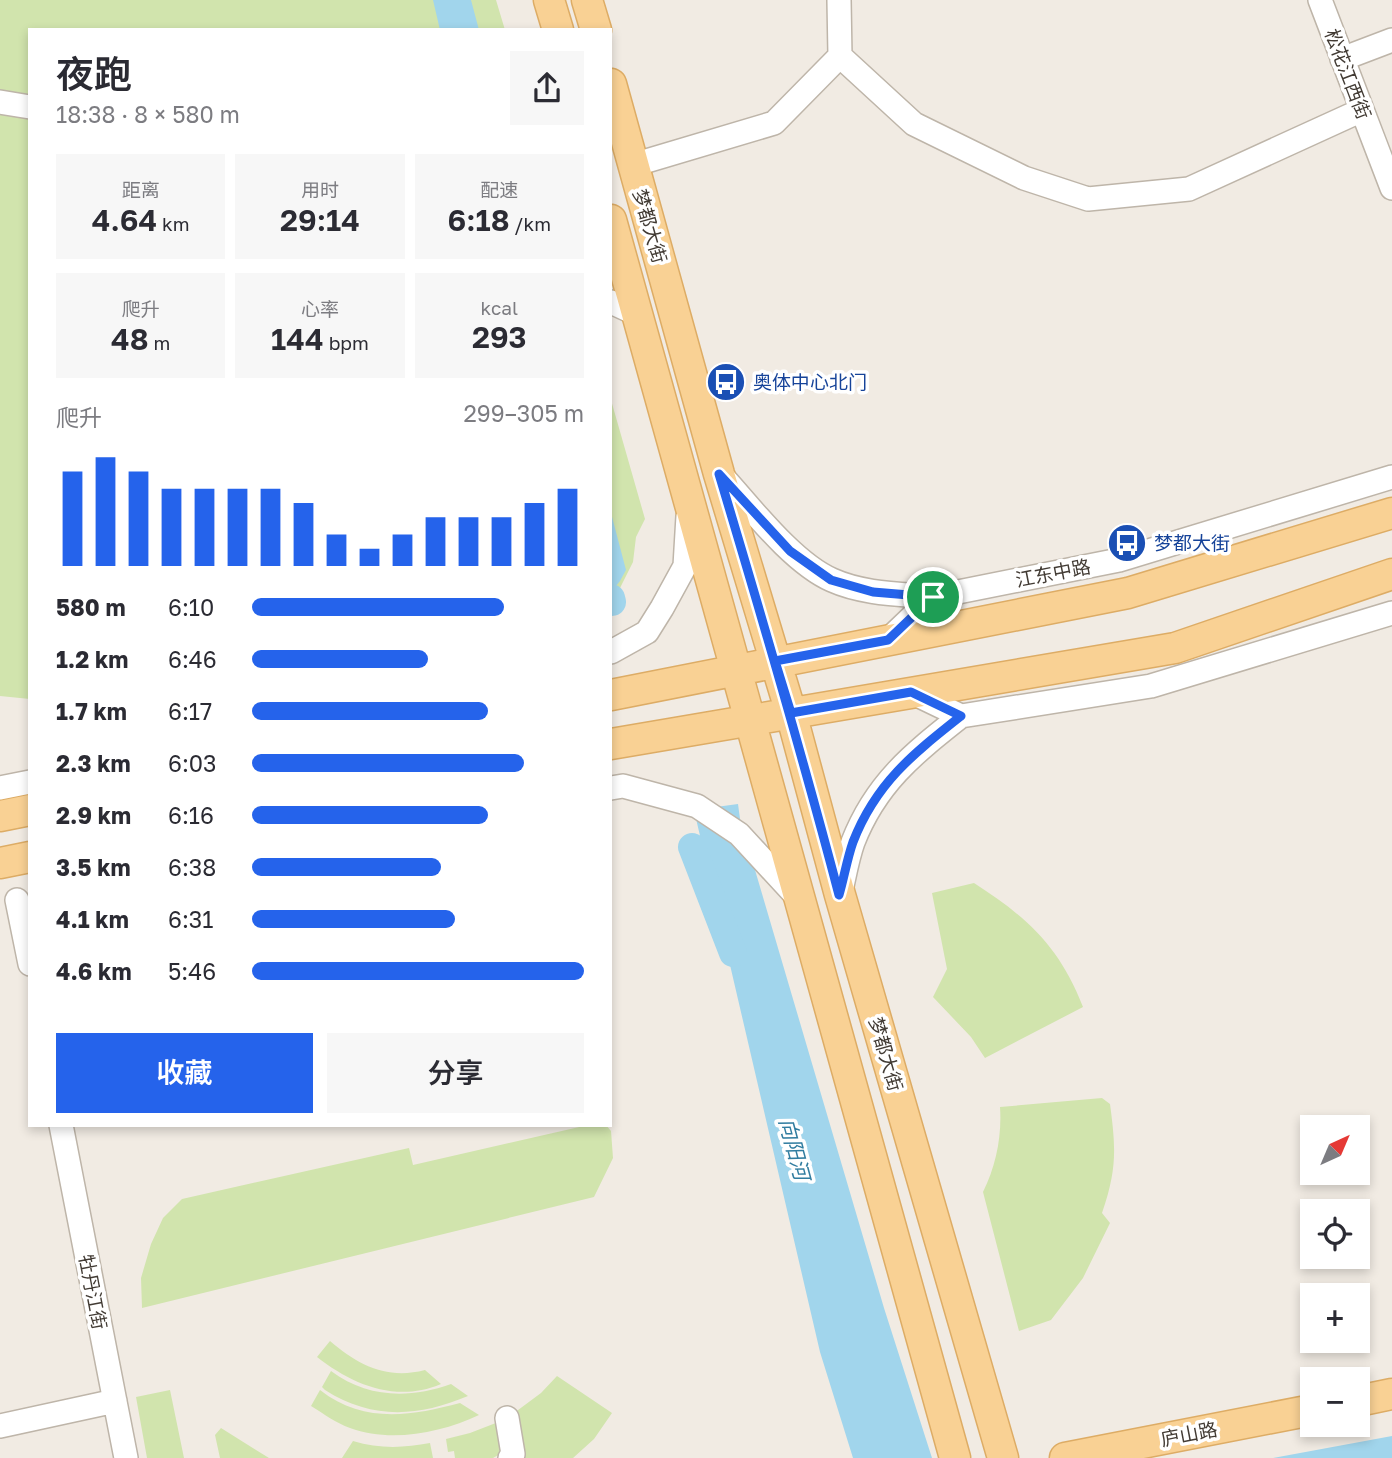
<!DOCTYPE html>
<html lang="zh">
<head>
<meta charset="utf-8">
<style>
	body { margin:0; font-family:"Golos Text","Noto Sans SC",sans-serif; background:#f7f7f7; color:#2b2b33; height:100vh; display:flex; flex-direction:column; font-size:26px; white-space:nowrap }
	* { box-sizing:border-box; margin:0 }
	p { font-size:23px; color:#7c7c81 }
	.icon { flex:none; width:38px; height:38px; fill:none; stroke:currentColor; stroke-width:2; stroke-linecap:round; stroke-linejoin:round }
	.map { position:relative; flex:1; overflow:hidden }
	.details { position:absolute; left:28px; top:28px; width:584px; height:1099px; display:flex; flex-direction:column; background:#fff; border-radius:0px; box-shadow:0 4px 10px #0003 }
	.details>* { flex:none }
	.needle { width:46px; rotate:44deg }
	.buttons { position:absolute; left:1300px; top:1115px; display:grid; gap:14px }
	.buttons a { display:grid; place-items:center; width:70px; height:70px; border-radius:0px; background:#fff; box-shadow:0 4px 10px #0003; font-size:35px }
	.pin { position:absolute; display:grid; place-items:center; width:60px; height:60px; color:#fff; margin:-30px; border:4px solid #fff; border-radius:50%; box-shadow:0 2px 7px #0007 }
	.round { display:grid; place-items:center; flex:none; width:74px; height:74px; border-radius:0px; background:#f7f7f7 }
	.overview { display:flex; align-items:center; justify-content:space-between; height:119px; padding:0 28px }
	h1 { font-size:38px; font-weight:600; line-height:52px }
	.metrics { display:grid; grid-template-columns:repeat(3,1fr); gap:10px; height:119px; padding:7px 28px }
	.metrics div { display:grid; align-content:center; border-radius:0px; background:#f7f7f7; text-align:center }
	.metrics b { font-size:30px; font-weight:600 }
	.metrics small { font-size:19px; font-weight:400 }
	.metrics p { font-size:19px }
	.chart { height:196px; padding:14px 28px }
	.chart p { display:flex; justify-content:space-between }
	.chart svg { width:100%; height:126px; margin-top:7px; stroke:#2563eb; stroke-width:6 }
	.cta { display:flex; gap:14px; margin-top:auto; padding:14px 28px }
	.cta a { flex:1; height:80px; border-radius:0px; background:#2563eb; color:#fff; font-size:28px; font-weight:600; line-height:80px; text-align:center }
	.cta a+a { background:#f7f7f7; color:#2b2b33 }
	ul { padding:0 28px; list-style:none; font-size:23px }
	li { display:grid; grid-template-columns:112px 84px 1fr; align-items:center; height:52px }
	li i { height:18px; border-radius:9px; background:#2563eb }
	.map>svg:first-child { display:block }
	.green { fill:#d1e4ad }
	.water { fill:#a1d5ec }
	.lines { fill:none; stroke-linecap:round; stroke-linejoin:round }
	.river { stroke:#a1d5ec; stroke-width:28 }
	.minor-casing { stroke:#beb5a9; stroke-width:26 }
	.major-casing { stroke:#ddac65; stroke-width:33 }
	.minor { stroke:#fff; stroke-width:23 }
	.major { stroke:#f9d194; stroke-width:30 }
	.route-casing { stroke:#fff; stroke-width:14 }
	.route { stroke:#2563eb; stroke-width:9 }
	.labels { text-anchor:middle; stroke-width:7; stroke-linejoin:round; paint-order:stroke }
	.street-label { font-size:19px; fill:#423b34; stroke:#fff }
	.transit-label { font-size:19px; fill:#164399; stroke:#fff; text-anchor:start }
	.water-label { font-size:21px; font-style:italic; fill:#317da0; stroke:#fff }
</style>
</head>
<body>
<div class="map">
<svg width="1392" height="1458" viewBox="0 0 1392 1458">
	<rect width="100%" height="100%" fill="#f1ebe3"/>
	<path class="green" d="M0 0H496L505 30H30V699L0 696Z
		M611 400 645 519 636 537 633 562 620 588 611 599Z
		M974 883C1027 917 1060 947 1083 1007L985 1058 971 1037 933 997 947 969 932 893Z
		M1102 1098 1110 1104C1116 1149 1117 1169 1102 1213L1110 1223 1083 1278 1051 1320 1019 1331 983 1192C996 1166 1002 1136 1000 1107Z
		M588 1125H606L611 1131 613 1158 594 1197 142 1308 141 1278 151 1244 163 1218 182 1199 409 1148 413 1165Z
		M330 1341C358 1365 387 1380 425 1370L441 1384C396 1403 353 1385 317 1357Z
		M331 1371C367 1398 409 1399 451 1384L468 1396C418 1417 372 1420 325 1390L322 1387Z
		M557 1376 612 1413 594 1439 573 1458H515L510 1416 541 1393Z
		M170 1390 184 1458H147L136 1397Z
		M320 1390C363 1424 411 1416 460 1403L479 1415C441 1433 390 1443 350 1428 336 1423 324 1414 311 1406Z
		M501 1421 502 1453 493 1458H455L454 1451 448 1452 446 1439 470 1433Z
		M221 1428 269 1458H220L215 1435Z
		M353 1441C379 1449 404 1448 430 1443L433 1458H342Z"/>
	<path class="water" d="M433 0H471L479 30H440Z
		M611 513 626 570 620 581 611 592Z
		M738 804 740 819 884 1308 932 1458H853L820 1352 694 810Z
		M1392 1436V1458H1273Z"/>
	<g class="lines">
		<path class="river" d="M611 598 612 602
			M692 847 733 953"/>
		<g class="minor-casing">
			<path id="minor" d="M1320 0 1392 188
				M840 56 914 124 1024 178 1088 199 1189 189 1362 110
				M1342 59 1392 40
				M0 102 30 107
				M633 165 774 123 840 56 839 0
				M611 302 637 314
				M722 476C751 508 793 563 832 580 863 594 900 594 933 597
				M888 640 933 597 1119 560 1392 477
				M611 652 647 632 662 608 685 566 688 516
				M911 692 961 716 1151 686 1392 613
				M0 788 30 782
				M611 788 623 786 697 806 739 834 799 899
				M840 895C844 878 847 859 853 842 876 783 913 754 961 716
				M17 900 30 964
				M61 1125 126 1458
				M507 1418 513 1454 510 1458
				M0 1426 115 1401"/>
		</g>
		<g class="major-casing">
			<path id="major" d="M549 0 558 30
				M587 0 596 30
				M611 84 719 474 791 713 840 895 1003 1458
				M611 220 955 1458
				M611 695 1128 593 1392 513
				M611 744 1175 648 1392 574
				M0 816 30 810
				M0 863 30 857
				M1358 1401 1392 1394
				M1065 1458 1312 1410"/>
		</g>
		<use href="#minor" class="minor"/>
		<use href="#major" class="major"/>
	</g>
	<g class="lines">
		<g class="route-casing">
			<path id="route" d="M933 597 888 640 775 661 791 713 911 692 961 716C913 754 876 783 853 842 847 859 844 878 839 895 802 754 761 614 719 474L790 551 831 580 873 592 933 597"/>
		</g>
		<use href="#route" class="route"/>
	</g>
	<defs>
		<g id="bus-disc" transform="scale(2.0125)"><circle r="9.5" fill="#1a4fb4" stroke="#fff"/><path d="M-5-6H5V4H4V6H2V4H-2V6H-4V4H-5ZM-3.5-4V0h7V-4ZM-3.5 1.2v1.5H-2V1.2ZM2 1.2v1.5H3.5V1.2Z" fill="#fff"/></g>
	</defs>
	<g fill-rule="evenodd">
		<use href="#bus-disc" x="726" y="382"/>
		<use href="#bus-disc" x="1127" y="543"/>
	</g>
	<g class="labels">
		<g class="street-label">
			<text transform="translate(1348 74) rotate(69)" y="7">松花江西街</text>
			<text transform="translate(650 226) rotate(74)" y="7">梦都大街</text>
			<text transform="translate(1053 573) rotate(-11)" y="7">江东中路</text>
			<text transform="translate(886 1054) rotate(74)" y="7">梦都大街</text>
			<text transform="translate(93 1292) rotate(79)" y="7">牡丹江街</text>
			<text transform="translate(1189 1434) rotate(-11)" y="7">庐山路</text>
		</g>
		<g class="transit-label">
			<text x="753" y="389">奥体中心北门</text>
			<text x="1154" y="550">梦都大街</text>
		</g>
		<g class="water-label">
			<text transform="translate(794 1149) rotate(75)" y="7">向阳河</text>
		</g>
	</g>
</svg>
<div class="buttons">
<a><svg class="needle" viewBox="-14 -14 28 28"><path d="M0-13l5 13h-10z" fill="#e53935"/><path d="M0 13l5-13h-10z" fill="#7c7c81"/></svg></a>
<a><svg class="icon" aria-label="locate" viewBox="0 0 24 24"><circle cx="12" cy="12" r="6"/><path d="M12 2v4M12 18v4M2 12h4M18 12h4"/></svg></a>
<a>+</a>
<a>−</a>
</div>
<div class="pin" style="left:933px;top:597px;background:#1e9e55"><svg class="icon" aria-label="arrive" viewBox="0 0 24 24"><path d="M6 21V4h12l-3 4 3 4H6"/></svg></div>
<section class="details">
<div class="overview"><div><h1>夜跑</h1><p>18:38 · 8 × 580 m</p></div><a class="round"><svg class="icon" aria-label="share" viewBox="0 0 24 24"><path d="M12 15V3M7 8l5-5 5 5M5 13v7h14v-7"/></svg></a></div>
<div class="metrics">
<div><p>距离</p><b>4.64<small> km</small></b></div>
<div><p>用时</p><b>29:14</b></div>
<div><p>配速</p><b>6:18<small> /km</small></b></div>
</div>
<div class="metrics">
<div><p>爬升</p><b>48<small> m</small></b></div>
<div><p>心率</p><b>144<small> bpm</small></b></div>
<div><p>kcal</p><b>293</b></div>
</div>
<div class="chart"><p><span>爬升</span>299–305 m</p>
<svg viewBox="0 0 160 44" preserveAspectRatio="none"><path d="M5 44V11M15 44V6M25 44V11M35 44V17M45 44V17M55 44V17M65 44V17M75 44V22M85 44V33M95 44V38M105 44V33M115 44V27M125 44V27M135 44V27M145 44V22M155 44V17"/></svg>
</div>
<ul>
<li><b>580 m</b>6:10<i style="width:76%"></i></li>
<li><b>1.2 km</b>6:46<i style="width:53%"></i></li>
<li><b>1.7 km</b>6:17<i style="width:71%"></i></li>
<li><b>2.3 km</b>6:03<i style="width:82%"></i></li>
<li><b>2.9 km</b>6:16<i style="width:71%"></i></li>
<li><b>3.5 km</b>6:38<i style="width:57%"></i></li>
<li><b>4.1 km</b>6:31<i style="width:61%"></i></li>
<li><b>4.6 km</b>5:46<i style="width:100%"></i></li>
</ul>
<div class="cta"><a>收藏</a><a>分享</a></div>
</section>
</div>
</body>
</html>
